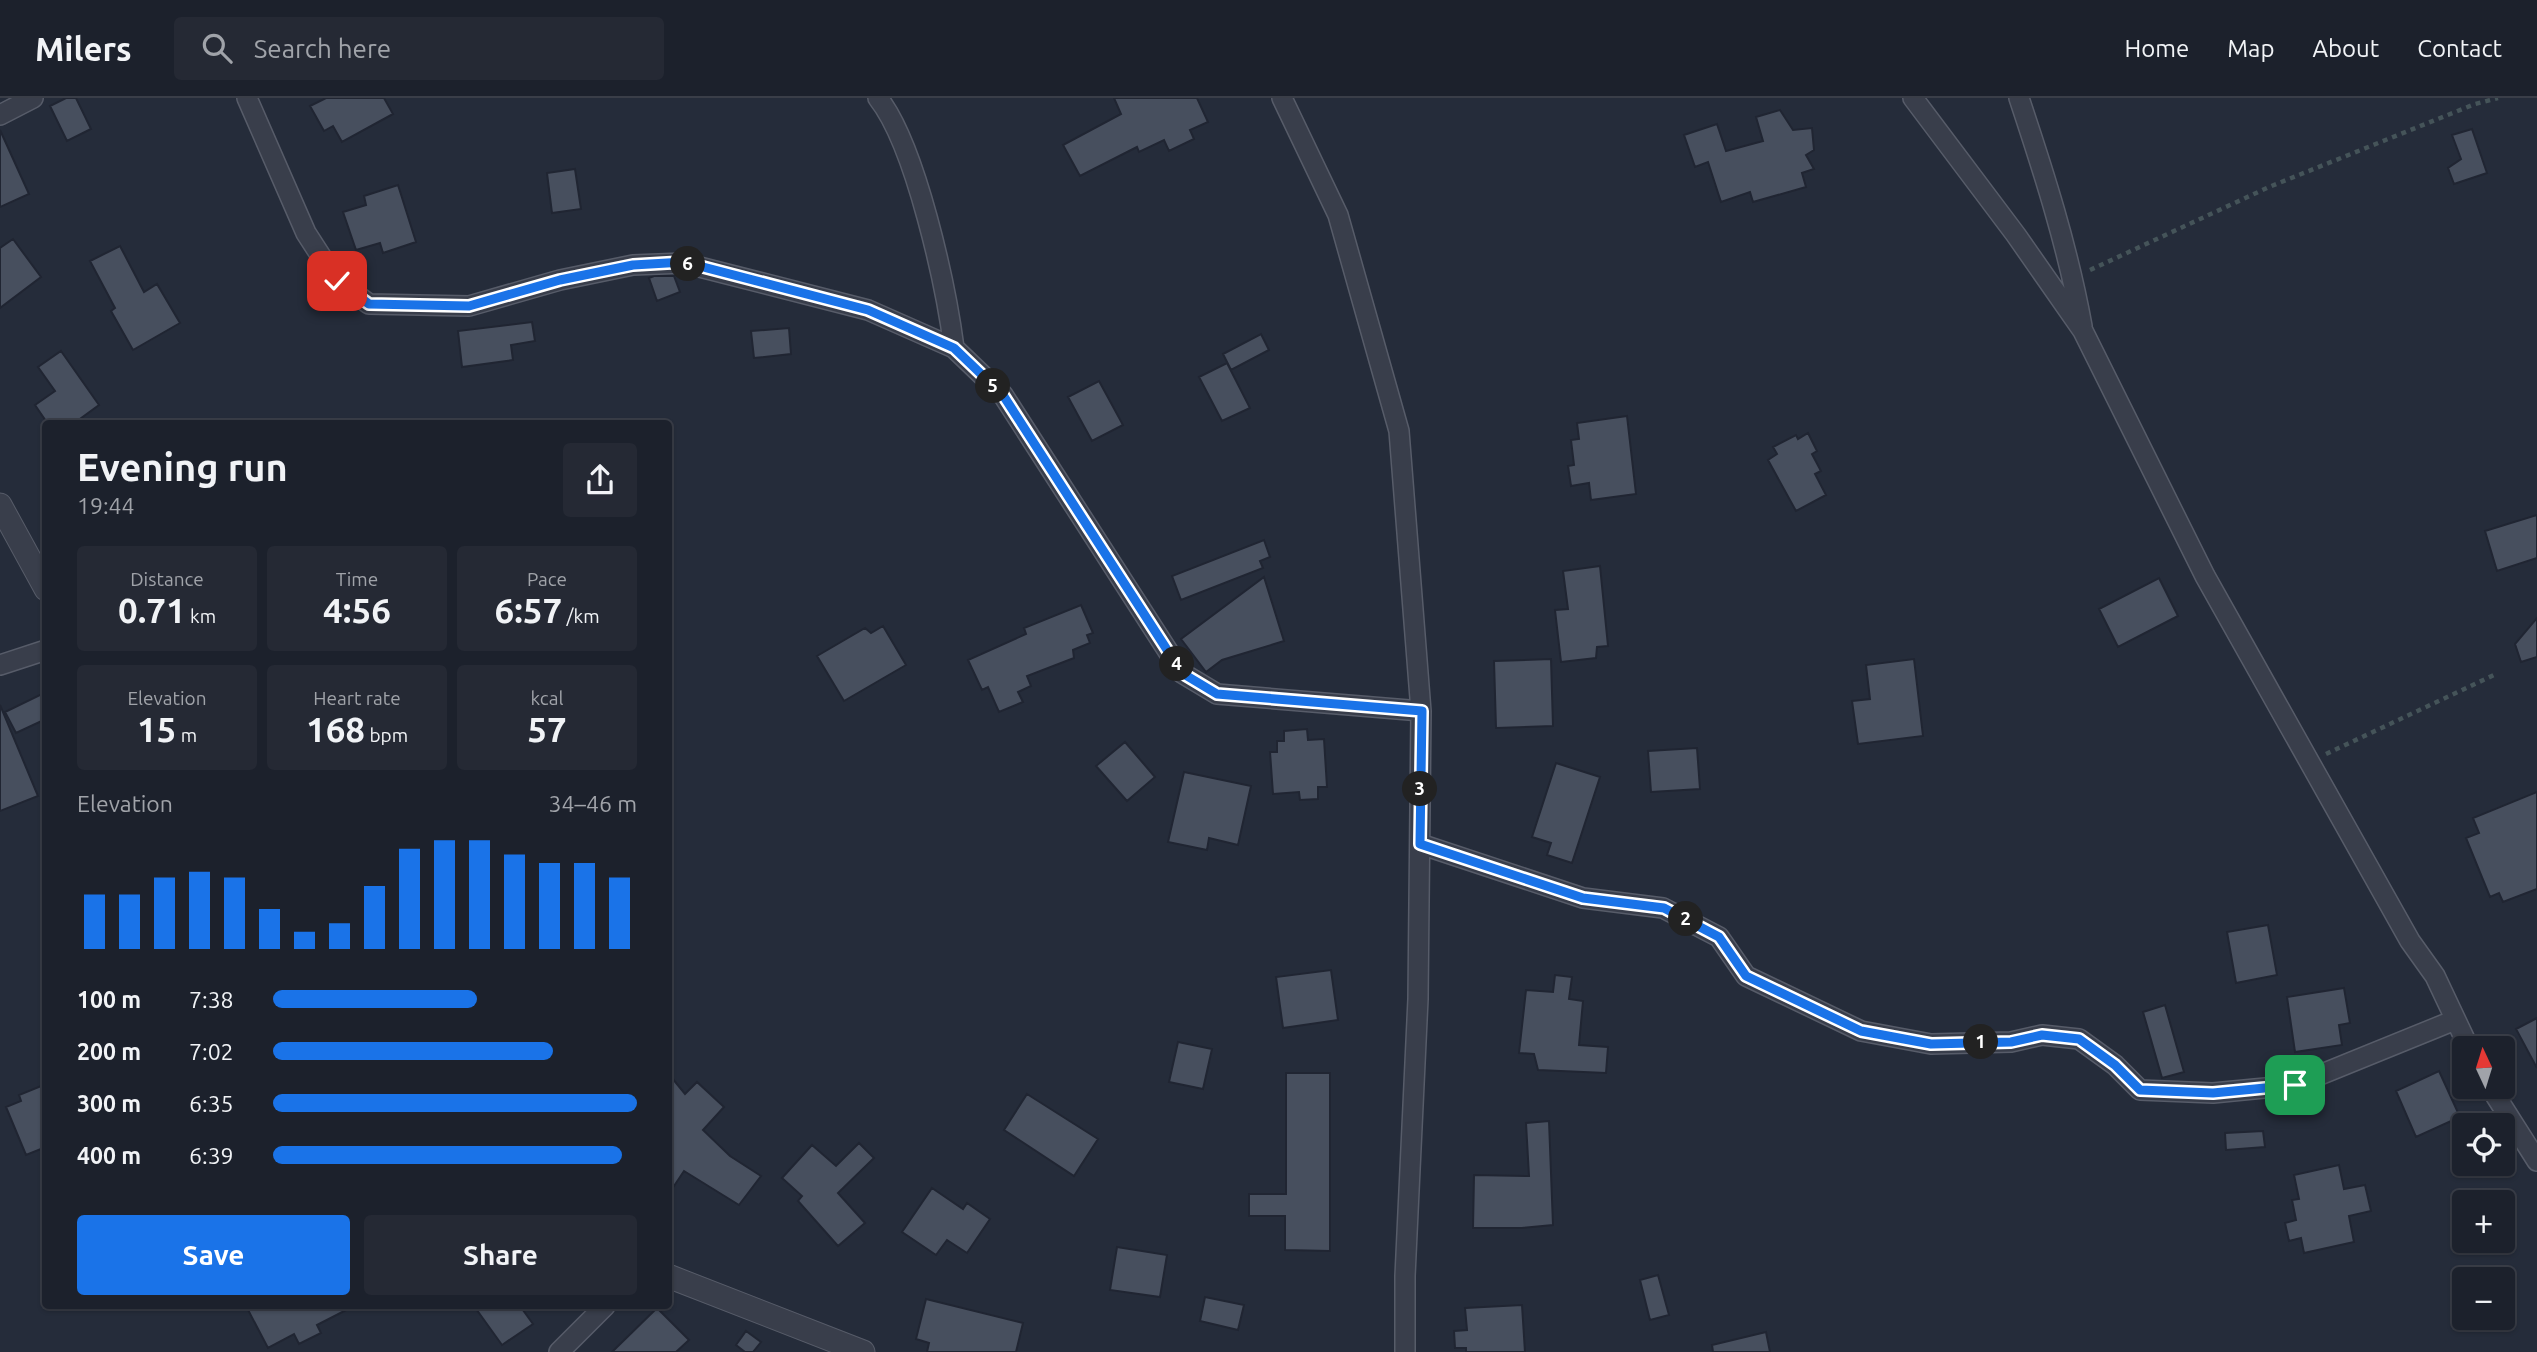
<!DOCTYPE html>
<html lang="en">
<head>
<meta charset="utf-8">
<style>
	body { margin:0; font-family:Ubuntu,sans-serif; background:#252934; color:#f1f3f6; height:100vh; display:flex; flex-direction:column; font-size:26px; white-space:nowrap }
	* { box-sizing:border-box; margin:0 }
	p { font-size:23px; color:#a0a3a9 }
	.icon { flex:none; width:38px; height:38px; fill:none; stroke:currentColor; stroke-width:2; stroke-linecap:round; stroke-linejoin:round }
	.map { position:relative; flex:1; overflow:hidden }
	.details { position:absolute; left:42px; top:322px; width:630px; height:889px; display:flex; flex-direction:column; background:#1c212c; border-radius:7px; box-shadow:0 2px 5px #0004,0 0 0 2px #3a3e48 }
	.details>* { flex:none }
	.needle { width:46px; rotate:356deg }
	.fabs { position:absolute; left:2452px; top:938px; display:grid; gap:14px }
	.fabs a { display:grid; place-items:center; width:63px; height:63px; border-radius:7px; background:#1c212c; box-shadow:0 2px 5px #0004,0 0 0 2px #3a3e48; font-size:35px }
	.pin { position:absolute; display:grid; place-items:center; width:60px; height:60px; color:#fff; margin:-30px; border-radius:14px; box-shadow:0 4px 10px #0006 }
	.km { position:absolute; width:35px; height:35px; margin:-18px; border-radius:50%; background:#222; color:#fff; font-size:19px; line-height:35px; text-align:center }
	.round { display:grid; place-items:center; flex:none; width:74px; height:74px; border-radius:7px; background:#252934 }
	.summary { display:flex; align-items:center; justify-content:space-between; height:119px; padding:0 35px }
	h1 { font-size:38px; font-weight:600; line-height:52px }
	.stats { display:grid; grid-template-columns:repeat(3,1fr); gap:10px; height:119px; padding:7px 35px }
	.stats div { display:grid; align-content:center; border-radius:7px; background:#252934; text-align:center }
	.stats b { font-size:35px; font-weight:600 }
	.stats small { font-size:19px; font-weight:400 }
	.stats p { font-size:19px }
	.chart { height:196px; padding:14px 35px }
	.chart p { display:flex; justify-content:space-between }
	.chart svg { width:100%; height:126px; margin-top:7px; stroke:#1a73e8; stroke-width:6 }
	.button { display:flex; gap:14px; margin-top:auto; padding:14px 35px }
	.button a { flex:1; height:80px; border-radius:7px; background:#1a73e8; color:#fff; font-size:28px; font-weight:600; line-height:80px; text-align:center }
	.button a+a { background:#252934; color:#f1f3f6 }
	ul { padding:0 35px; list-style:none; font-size:23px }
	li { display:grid; grid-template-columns:112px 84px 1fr; align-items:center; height:52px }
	li i { height:18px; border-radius:9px; background:#1a73e8 }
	header { display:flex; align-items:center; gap:42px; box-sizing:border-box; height:98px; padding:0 35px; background:#1c212c; border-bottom:2px solid #3a3e48 }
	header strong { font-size:33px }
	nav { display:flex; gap:38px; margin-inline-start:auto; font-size:24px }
	.search { width:490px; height:63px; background:#252934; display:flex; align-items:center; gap:18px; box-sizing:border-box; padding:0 24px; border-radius:7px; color:#a0a3a9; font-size:26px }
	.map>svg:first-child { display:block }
	.building { fill:#474f5e; stroke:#202532; stroke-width:2 }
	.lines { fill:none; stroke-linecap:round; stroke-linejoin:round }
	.minor-casing { stroke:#575c69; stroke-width:22 }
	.tertiary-casing { stroke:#575c69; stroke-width:25 }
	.path { stroke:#455459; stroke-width:4.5; stroke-dasharray:5 5; stroke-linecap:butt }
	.minor { stroke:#393e4b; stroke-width:19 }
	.tertiary { stroke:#393e4b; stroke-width:23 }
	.route-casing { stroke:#fff; stroke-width:14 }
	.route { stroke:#1a73e8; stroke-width:9 }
</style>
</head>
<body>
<header>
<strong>Milers</strong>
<div class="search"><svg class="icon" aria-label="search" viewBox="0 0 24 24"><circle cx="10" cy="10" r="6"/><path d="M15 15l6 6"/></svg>Search here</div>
<nav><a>Home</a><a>Map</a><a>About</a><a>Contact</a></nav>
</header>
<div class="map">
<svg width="2537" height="1254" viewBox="0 0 2537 1254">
	<rect width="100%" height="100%" fill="#252c3a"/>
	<path class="building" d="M66 0H76L91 31 67 43 50 8Z
		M326 0H384L393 16 342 44 333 28 324 33 310 8Z
		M1114 0H1197L1208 24 1190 32 1194 41 1169 53 1164 42 1139 54 1137 49 1080 78 1063 47 1121 16Z
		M1780 12 1793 32 1812 30 1814 52 1806 57 1814 71 1802 75 1806 89 1753 104 1750 94 1721 104 1708 64 1695 69 1684 37 1717 26 1726 53 1763 43 1756 19Z
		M2472 31 2487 75 2454 86 2448 70 2461 61 2452 37Z
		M0 32 29 96 0 109Z
		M575 71 581 111 552 115 547 75Z
		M398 87 416 144 383 155 380 145 356 152 343 114 366 107 364 98Z
		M13 141 41 179 0 210V150Z
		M120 148 144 194 157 186 180 225 133 252 111 213 115 210 90 163Z
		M654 178H674L680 194 657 203 649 180Z
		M532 224 535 243 511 247 513 262 462 269 458 233Z
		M789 230 791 256 754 260 751 233Z
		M1261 236 1269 252 1231 272 1223 256Z
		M61 253 99 307 73 326H48L35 307 55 293 38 269Z
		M1227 265 1250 310 1222 323 1199 279Z
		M1099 283 1123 327 1092 343 1068 299Z
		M1627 318 1636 396 1591 402 1589 385 1571 388 1568 368 1574 367 1571 342 1579 341 1577 325Z
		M1808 335 1817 353 1812 356 1821 373 1815 376 1826 397 1796 413 1768 362 1777 356 1773 349 1796 337 1798 341Z
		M2537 417V460L2497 473 2485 433Z
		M1264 442 1270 459 1260 463 1263 470 1181 502 1172 478Z
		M1600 468 1608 548 1597 549 1596 560 1561 564 1555 512 1568 511 1563 473Z
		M1264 479 1284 543 1222 562 1206 574 1181 541Z
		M2159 480 2178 518 2118 549 2099 511Z
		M1081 507 1093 535 1087 537 1090 545 1073 552 1074 560 1027 578 1031 588 1018 594 1023 604 999 614 988 589 982 592 968 562 1026 536 1024 530Z
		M2537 520V559L2521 564 2515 546Z
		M883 528 906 567 844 603 817 558 865 530 871 535Z
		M1551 561 1553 628 1496 630 1494 563Z
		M1914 561 1923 638 1858 646 1852 603 1870 601 1866 567Z
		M46 594V621L16 635 5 614Z
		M0 607 38 698 0 713Z
		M1307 631 1308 642 1324 641 1327 689H1318V701L1300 702 1299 694 1273 696 1270 654H1277V643H1284V633Z
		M1125 644 1155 679 1127 703 1096 668Z
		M1697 650 1700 691 1651 694 1648 653Z
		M1556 665 1600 679 1572 765 1547 757 1551 745 1532 739Z
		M1184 674 1251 688 1238 747 1209 740 1207 752 1168 744Z
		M2537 694V791L2503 804 2499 795 2490 799 2466 740 2479 735 2473 720Z
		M2268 827 2277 877 2236 885 2227 834Z
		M1331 872 1338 922 1283 930 1276 879Z
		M1555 877 1572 879 1569 901 1583 903 1579 947 1608 949 1606 975 1538 972 1534 956 1519 955 1526 892 1553 894Z
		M2344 890 2350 925 2339 927 2342 947 2295 954 2287 899Z
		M2165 907 2184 974 2162 980 2143 914Z
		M2537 920V970L2516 931Z
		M1178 944 1212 951 1203 991 1169 984Z
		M2439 973 2460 1019 2416 1039 2396 993Z
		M668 975 685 996 697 984 724 1009 703 1032 730 1058 761 1078 739 1107 684 1073 668 1097Z
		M1286 975H1330V1153L1285 1152V1118H1249V1096H1286Z
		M46 986V1049L26 1057 6 1009 21 1003 19 997Z
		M1027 996 1098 1041 1074 1078 1004 1032Z
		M1549 1023 1553 1127 1522 1130H1473L1474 1077 1529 1078 1526 1025Z
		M2263 1033 2265 1049 2226 1052 2225 1035Z
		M859 1045 874 1060 838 1095 865 1125 838 1148 798 1103 802 1098 782 1080 812 1047 836 1068Z
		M2339 1067 2344 1091 2365 1087 2371 1113 2349 1118 2354 1144 2304 1155 2301 1140 2289 1143 2285 1125 2296 1122 2292 1102 2299 1101 2294 1077Z
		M932 1090 963 1111 967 1105 990 1121 967 1155 947 1142 936 1157 902 1134Z
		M1117 1149 1167 1157 1160 1199 1110 1192Z
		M1658 1177 1669 1217 1650 1222 1640 1182Z
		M1205 1199 1244 1207 1238 1232 1200 1223Z
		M926 1201 1023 1225 1016 1254H927L929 1245 916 1241Z
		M1522 1207 1525 1254H1466V1250H1455L1454 1233 1467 1232 1465 1210Z
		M246 1208H354L317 1227 321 1235 299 1246 294 1236 268 1250Z
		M474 1208H520L533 1226 502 1247Z
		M657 1210 689 1242 676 1254H612Z
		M746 1233 761 1244 753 1254H745L736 1247Z
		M1766 1234 1770 1254H1713L1712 1247Z"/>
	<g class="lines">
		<g class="minor-casing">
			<path id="minor" d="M247 0 306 135 337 183 369 206 469 208 560 182 633 167 684 165 868 212 954 250 1003 297 1182 575 1217 596 1421 613
				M878 0C916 48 946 188 954 250
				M1282 0 1338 117 1399 333 1421 613 1418 901 1405 1178V1254
				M1913 0 2016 137 2083 233 2205 478 2410 843 2435 878 2469 950
				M2019 0C2044 75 2068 150 2082 228
				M0 17 33 0
				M0 567 46 552
				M1420 746 1583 800 1663 810 1719 839 1746 878 1861 933 1931 946 2011 944 2042 937 2079 941 2115 967 2140 992 2213 995 2295 987 2455 922
				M2490 989 2537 1063
				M559 1254 605 1208"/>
		</g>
		<g class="tertiary-casing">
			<path id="tertiary" d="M0 407 46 491
				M668 1178 863 1254"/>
		</g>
		<path class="path" d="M2090 172 2269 89 2475 6 2498 0
			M2326 656 2494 577"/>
		<use href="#minor" class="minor"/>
		<use href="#tertiary" class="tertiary"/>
	</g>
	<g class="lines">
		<g class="route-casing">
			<path id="route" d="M337 183 369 206 469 208 560 182 633 167 684 164 868 212 954 250 1003 297 1182 575 1217 596 1422 613 1420 746 1583 800 1664 810 1719 839 1746 878 1861 933 1931 946 2011 944 2042 937 2079 941 2115 967 2140 992 2213 995 2295 987"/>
		</g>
		<use href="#route" class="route"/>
	</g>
</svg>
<div class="fabs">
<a><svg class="needle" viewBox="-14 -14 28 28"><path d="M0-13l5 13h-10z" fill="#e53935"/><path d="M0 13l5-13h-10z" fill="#a0a3a9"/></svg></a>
<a><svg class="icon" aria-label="locate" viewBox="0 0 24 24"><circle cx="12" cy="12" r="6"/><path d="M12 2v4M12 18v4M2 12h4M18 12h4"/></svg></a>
<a>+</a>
<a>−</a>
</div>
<div class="pin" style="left:2295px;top:987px;background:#1e9e55"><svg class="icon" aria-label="arrive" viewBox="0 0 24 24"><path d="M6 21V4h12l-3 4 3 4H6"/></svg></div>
<div class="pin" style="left:337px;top:183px;background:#d93025"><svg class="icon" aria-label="check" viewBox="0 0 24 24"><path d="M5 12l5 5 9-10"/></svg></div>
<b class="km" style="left:1981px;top:944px">1</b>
<b class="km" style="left:1686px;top:821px">2</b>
<b class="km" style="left:1420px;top:691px">3</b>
<b class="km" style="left:1177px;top:566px">4</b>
<b class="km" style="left:993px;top:288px">5</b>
<b class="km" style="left:688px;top:166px">6</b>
<section class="details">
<div class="summary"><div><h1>Evening run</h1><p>19:44</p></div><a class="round"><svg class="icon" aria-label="share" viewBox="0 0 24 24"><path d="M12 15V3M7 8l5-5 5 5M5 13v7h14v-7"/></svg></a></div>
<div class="stats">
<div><p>Distance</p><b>0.71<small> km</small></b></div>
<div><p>Time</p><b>4:56</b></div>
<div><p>Pace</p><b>6:57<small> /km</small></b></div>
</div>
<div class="stats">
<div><p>Elevation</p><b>15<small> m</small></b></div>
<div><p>Heart rate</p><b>168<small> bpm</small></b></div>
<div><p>kcal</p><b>57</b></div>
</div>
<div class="chart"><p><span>Elevation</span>34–46 m</p>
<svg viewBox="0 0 160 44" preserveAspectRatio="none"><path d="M5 44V25M15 44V25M25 44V19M35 44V17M45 44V19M55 44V30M65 44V38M75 44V35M85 44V22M95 44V9M105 44V6M115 44V6M125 44V11M135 44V14M145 44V14M155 44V19"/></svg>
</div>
<ul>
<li><b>100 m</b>7:38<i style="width:56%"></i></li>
<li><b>200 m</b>7:02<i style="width:77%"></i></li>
<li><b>300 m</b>6:35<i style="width:100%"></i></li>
<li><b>400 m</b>6:39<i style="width:96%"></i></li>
</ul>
<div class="button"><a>Save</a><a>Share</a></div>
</section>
</div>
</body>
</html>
